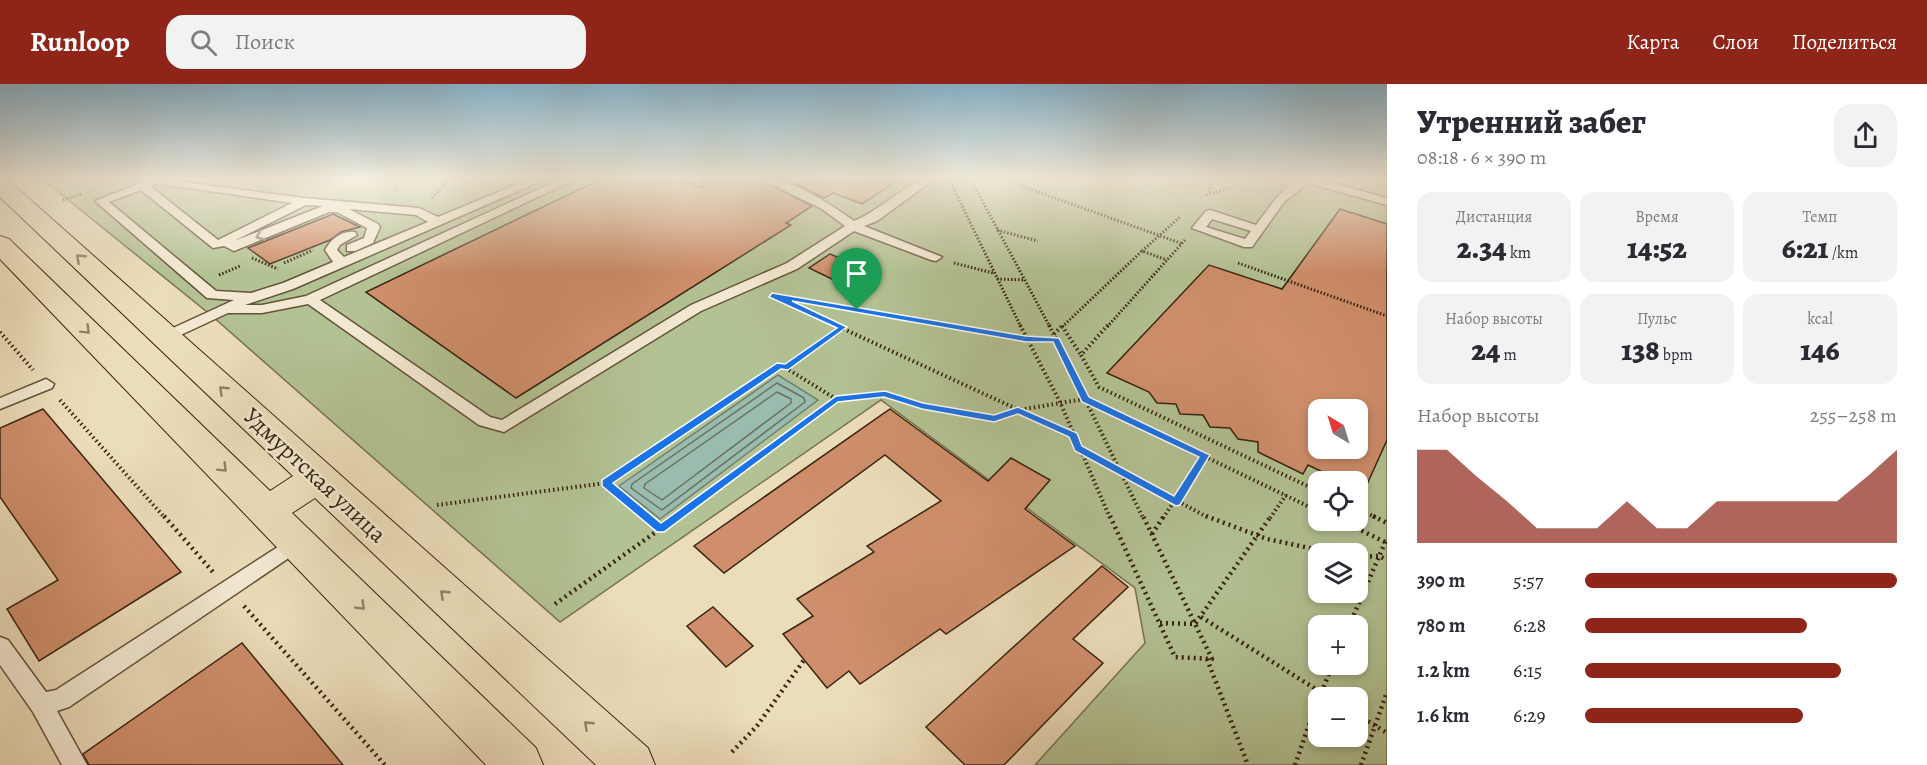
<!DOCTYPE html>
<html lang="ru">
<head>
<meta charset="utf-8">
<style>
	body { margin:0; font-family:Alegreya,serif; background:#f2f2f3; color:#2b2b33; height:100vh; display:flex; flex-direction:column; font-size:22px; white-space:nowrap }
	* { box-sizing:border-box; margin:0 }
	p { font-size:20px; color:#7c7c81 }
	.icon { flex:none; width:33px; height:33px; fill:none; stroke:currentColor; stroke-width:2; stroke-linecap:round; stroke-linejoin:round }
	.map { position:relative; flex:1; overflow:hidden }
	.side { display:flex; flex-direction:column; background:#fff; width:540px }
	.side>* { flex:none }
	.needle { width:39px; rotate:322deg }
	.tools { position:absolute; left:1308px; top:315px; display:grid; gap:12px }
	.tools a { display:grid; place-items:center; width:60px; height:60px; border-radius:12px; background:#fff; box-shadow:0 3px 9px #0003; font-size:30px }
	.pin { position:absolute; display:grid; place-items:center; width:51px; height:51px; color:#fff; margin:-62px -26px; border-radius:50% 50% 50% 0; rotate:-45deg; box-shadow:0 0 6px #0007 }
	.pin .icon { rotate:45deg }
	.round { display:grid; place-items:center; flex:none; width:63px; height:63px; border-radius:18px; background:#f2f2f3 }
	.headline { display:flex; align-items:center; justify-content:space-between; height:102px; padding:0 30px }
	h1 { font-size:33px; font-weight:800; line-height:45px }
	.stats { display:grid; grid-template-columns:repeat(3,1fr); gap:9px; height:102px; padding:6px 30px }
	.stats div { display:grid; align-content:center; border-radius:15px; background:#f2f2f3; text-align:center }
	.stats b { font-size:30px; font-weight:800 }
	.stats small { font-size:16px; font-weight:400 }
	.stats p { font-size:16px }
	.chart { height:168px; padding:12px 30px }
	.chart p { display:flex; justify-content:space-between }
	.chart svg { width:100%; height:108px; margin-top:6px; fill:#8f2418; opacity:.7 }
	ul { padding:0 30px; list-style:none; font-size:20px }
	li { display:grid; grid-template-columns:96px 72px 1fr; align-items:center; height:45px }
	li i { height:15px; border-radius:8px; background:#8f2418 }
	header { display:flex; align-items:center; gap:36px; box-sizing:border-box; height:84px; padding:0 30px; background:#8f2418; color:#fff }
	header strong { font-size:28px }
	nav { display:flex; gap:33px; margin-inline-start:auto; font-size:21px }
	.search { width:420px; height:54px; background:#f2f2f3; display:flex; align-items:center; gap:15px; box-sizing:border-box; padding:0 21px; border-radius:18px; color:#7c7c81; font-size:22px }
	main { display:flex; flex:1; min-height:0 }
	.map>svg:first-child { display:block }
	.green { fill:#b3c293; stroke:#767252; stroke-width:1.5; fill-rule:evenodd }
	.water { fill:#99bcaf; stroke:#727f6f; stroke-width:1.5 }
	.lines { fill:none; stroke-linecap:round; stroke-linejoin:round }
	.shore { stroke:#687060; stroke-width:1.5 }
	.building { fill:#d08f6c; stroke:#382310; stroke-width:1.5; fill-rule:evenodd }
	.lane-casing { stroke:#65523a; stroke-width:3 }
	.primary-casing { stroke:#382310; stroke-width:2 }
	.path-far2 { stroke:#382310; stroke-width:3; stroke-dasharray:1.5 2; stroke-linecap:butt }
	.path-far1 { stroke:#382310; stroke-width:4; stroke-dasharray:1.5 3; stroke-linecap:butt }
	.path { stroke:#382310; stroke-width:4.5; stroke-dasharray:2 4; stroke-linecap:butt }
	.lane { fill:#f3e9d2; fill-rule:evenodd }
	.primary { fill:#ecddba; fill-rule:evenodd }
	.oneway { stroke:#968671 }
	.oneway2 { stroke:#928065 }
	.route { fill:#1a73e8; stroke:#fff; stroke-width:1.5; fill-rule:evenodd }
	.labels { text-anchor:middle; stroke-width:5; stroke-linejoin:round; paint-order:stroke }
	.street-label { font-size:24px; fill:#382310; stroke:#f3e9d2 }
</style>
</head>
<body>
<header>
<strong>Runloop</strong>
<div class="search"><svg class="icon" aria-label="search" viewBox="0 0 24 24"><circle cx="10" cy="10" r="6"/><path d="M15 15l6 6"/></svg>Поиск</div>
<nav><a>Карта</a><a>Слои</a><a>Поделиться</a></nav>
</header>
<main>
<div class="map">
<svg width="1387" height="681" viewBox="0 0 1387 681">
	<rect width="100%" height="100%" fill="#ecddba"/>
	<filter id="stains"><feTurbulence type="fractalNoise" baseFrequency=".00333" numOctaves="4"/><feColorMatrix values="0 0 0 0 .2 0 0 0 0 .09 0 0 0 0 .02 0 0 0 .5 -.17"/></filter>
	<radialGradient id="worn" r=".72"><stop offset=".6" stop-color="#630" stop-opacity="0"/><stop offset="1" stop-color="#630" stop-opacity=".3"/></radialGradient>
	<path class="green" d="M41 94H1387V681H1035L1145 559 1135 504 881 316 560 538 212 232ZM1318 326H1358V364H1318ZM1318 398H1358V436H1318ZM1318 470H1358V508H1318ZM1318 542H1358V580H1318ZM1318 614H1358V652H1318Z"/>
	<path class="water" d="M778 291 818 316 660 435 619 402Z"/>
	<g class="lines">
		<path class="shore" d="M777 299 804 314 805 318 662 426 631 404 632 400Z
			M777 308 791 315V319L662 416 644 404 645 400Z"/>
	</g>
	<path class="building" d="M603 94H678L702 104 704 94H757L812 122 786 139 791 141 516 314 366 208Z
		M776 94H902L862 120 833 109 824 114 798 101Z
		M1340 125 1387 140V356L1364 407 1358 404V398H1344L1308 381 1303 390 1258 368V358L1238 355 1230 344 1210 343 1203 331 1180 330 1176 320 1157 319 1149 308 1107 289 1209 181 1282 205ZM1318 326H1358V364H1318Z
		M333 130 360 143 341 148 330 156 270 180 248 164Z
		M830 170 866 185 844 201 809 184Z
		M43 325 181 488 39 577 7 525 58 496 0 413V344Z
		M890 325 988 397 1011 374 1050 396 1025 425 1075 462 946 550 940 545 860 600 849 587 827 604 783 550 813 532 797 515 874 468 867 462 941 417 885 371 724 489 694 462Z
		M1102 482 1128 503 1073 555 1103 579 1004 681H965L926 643Z
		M713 523 753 562 726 583 687 542Z
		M242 559 343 681H89L83 670Z"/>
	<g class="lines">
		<g class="lane-casing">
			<path id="lane" d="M153 94 304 114 419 124 438 133 532 94H548L293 205 245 221H262L306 212 563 94H578L320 216 490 333 502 336 691 221 787 179 845 142 822 125 759 94C792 94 828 119 854 137 881 127 909 94 936 94L877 137 864 142 942 173 936 177 931 176 854 147 797 185 701 227 504 348 479 341 308 220 262 229H228L170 256H160L158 253 160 250 234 216 207 214 95 117ZM155 100 168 101 292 119 218 156 150 102ZM141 106 213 164 224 162 234 167 329 128H337L367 144 364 154 347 161V167H355L373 159 380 143 378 140 349 125 416 131 428 138 344 173 337 166 340 161 357 151 355 148C342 146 331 155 325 166L333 178 283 199 251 209 216 207 109 118ZM306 121 323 122 234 157Z
				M1297 94H1315L1387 114V121L1308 99 1284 118 1252 163H1244L1192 144 1206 127 1210 126 1256 141 1276 114ZM1212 135 1251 147 1245 155 1206 143Z
				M46 295 54 300 52 304 0 325V314Z
				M298 450 305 453 308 458 305 463 69 623 57 627 87 681H62L33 628 0 581V553L8 556 46 608 56 606Z"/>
		</g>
		<g class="primary-casing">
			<path id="primary" d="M0 94 8 96 648 664 655 681H596L315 414 292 429 536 664 543 681H486L0 175V152L9 155 270 407 293 392 0 113Z"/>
		</g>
		<path class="path-far2" d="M970 94 1050 243
			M1054 94 1062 97
			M1260 94 1273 99
			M970 95 1033 96
			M1002 95 1183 160
			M950 97 1021 243
			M326 101 335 94
			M394 106 402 94
			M1209 108 1213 94
			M1206 111 1230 104
			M432 114 450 94
			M63 116 82 110
			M997 146 1038 157
			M1142 167 1180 133
			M252 174 278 185
			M284 179 313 166
			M954 179 993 189
			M1238 179 1387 232
			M219 191 240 182
			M997 195 1025 196
			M772 212 838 243
			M779 213 953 243
			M1062 243 1142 167 1167 176
			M1107 243 1185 156"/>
		<path class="path-far1" d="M835 241 1073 351
			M944 241 1026 255 1056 256
			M1020 241 1060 318 1110 434
			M1049 241 1143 434
			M1108 241 1081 271 1099 303 1318 407
			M1062 242 1081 271
			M0 248 33 286
			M1054 250 1063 241
			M785 284 842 244
			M836 315 885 310 922 322 995 334 1018 326 1085 315 1318 427
			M60 316 165 434
			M1079 364 1209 434
			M437 421 606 399
			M1358 425 1377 434
			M647 434 606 399 781 281 836 315 675 434
			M1163 434 1205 371
			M1270 434 1286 411"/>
		<path class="path" d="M164 432 213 488
			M645 432 660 445 677 432
			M1110 432 1175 573 1212 575 1143 432
			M1206 432 1267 455 1338 470
			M1373 432 1387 439
			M1340 436 1387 459
			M1152 450 1164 432
			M1358 473 1379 472 1387 476
			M555 520 660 445
			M244 522 385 681
			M1201 533 1330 614
			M1160 539 1195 540 1271 432
			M1349 542 1387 454
			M1207 575 1248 681
			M1319 614 1333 580
			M1358 631 1387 649
			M732 668 757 642 804 576
			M1295 681 1318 615
			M1361 681 1387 608"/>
		<use href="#lane" class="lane"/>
		<use href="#primary" class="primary"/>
	</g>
	<defs><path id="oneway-chevron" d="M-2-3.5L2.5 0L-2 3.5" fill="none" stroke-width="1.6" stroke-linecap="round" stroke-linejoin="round" transform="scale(1.5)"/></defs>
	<use class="oneway" href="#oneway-chevron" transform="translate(260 152) rotate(158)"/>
	<g class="oneway2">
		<use href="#oneway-chevron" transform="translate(80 174) rotate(-137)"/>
		<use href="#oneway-chevron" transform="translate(86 246) rotate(45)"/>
		<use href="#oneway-chevron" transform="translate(223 306) rotate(-137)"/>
		<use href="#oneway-chevron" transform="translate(223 384) rotate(45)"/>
		<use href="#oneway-chevron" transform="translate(444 510) rotate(-137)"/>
		<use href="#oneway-chevron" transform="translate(361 522) rotate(45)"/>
		<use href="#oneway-chevron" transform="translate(588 641) rotate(-137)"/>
	</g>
	<linearGradient id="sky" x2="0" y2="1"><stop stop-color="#88b7d1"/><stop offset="0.5" stop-color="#f6f0e0"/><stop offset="1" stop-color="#f6f0e0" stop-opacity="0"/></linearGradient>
	<rect width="1387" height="189" fill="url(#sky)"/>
	<path class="route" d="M772 209 1026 252 1059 254 1089 313 1210 371 1180 421 1176 422 1075 367 1069 353 1018 330 994 338 922 325 884 313 838 318 664 448H657L602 402V396L777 279 785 280 837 244 769 213ZM792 217 1026 258H1053L1082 318 1199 373 1174 412 1082 362 1077 349 1018 323 994 331 923 319 885 307 836 312 661 439 613 399 781 285 788 286 847 243Z"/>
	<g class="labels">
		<g class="street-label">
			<text transform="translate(315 391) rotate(43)" y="8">Удмуртская улица</text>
		</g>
	</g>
	<rect width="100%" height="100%" filter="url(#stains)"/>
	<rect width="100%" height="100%" fill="url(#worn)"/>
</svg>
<div class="tools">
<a><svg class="needle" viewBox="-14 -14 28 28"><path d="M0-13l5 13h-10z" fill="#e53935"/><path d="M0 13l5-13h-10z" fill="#7c7c81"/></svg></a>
<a><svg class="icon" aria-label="locate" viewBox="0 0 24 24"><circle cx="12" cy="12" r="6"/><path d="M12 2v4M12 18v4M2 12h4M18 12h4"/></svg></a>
<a><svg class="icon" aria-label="layers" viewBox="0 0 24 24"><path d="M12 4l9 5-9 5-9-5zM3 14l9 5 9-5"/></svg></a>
<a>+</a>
<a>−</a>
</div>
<div class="pin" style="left:857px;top:226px;background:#1e9e55"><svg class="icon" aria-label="arrive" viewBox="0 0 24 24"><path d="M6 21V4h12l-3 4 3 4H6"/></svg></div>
</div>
<section class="side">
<div class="headline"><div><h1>Утренний забег</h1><p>08:18 · 6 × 390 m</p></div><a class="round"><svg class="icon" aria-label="share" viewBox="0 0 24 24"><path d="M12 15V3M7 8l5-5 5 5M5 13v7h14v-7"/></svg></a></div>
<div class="stats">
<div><p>Дистанция</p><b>2.34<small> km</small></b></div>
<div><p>Время</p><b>14:52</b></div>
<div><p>Темп</p><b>6:21<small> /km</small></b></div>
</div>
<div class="stats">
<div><p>Набор высоты</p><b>24<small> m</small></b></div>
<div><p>Пульс</p><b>138<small> bpm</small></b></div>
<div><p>kcal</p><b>146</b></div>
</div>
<div class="chart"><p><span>Набор высоты</span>255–258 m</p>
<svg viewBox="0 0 160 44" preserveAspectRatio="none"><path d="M0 44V6L10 6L20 17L30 27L40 38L50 38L60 38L70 27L80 38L90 38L100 27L110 27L120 27L130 27L140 27L150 17L160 6V44z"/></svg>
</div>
<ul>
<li><b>390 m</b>5:57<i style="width:100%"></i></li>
<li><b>780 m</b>6:28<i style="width:71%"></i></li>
<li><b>1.2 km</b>6:15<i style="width:82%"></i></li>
<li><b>1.6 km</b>6:29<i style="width:70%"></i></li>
</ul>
</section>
</main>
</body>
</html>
